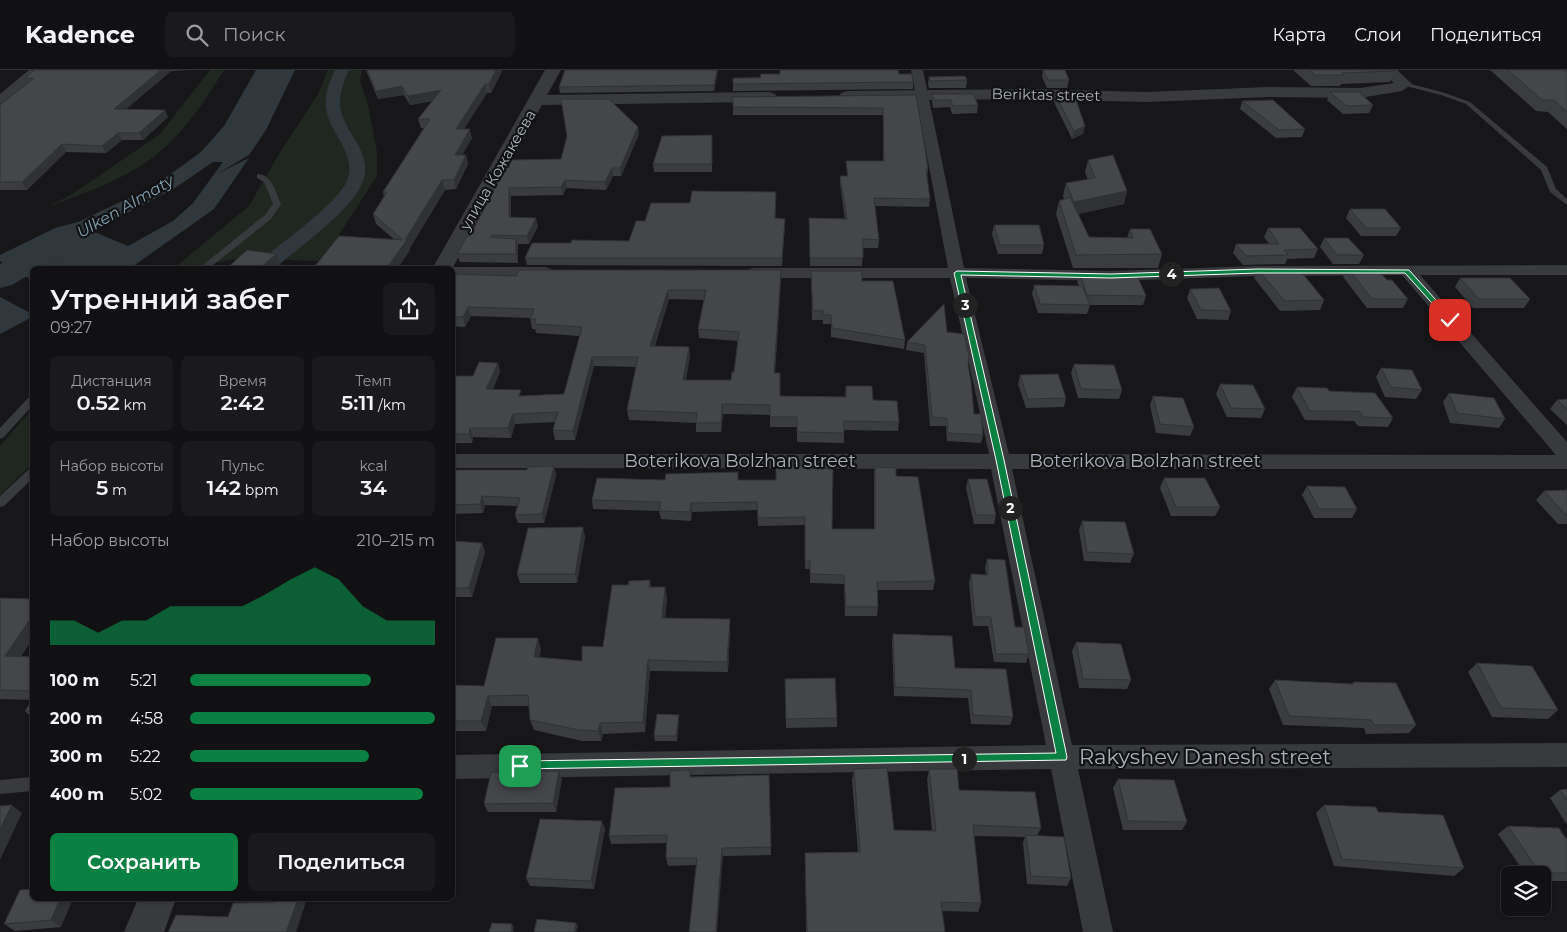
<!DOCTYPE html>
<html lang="ru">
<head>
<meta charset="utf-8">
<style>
	body { margin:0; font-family:Montserrat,sans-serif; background:#1a1a1c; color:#f1f3f6; height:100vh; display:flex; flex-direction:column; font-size:19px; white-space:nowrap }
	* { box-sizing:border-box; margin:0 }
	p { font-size:16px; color:#9c9da0 }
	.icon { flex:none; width:28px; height:28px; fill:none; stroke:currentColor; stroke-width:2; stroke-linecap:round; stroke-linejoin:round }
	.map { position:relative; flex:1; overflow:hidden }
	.panel { position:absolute; left:30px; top:196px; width:425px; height:635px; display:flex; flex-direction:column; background:#111113; border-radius:8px; box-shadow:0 1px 4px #0004,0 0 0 1px #303133 }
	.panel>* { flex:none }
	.fabs { position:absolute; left:1501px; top:796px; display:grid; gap:10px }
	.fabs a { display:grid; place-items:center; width:50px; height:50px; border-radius:8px; background:#111113; box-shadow:0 1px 4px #0004,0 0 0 1px #303133; font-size:25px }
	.pin { position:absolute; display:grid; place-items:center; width:42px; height:42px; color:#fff; margin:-21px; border-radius:10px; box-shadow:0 2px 8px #0006 }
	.km { position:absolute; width:25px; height:25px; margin:-12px; border-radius:50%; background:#222; color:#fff; font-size:14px; line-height:25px; text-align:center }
	.round { display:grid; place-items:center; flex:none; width:52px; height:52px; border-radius:8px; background:#1a1a1c }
	.headline { display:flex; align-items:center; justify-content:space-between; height:85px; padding:0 20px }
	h1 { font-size:28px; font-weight:600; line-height:38px }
	.figures { display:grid; grid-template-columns:repeat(3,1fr); gap:8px; height:85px; padding:5px 20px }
	.figures div { display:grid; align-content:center; border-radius:8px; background:#1a1a1c; text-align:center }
	.figures b { font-size:21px; font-weight:600 }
	.figures small { font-size:14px; font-weight:400 }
	.figures p { font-size:14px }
	.chart { height:140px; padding:10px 20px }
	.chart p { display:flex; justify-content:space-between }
	.chart svg { width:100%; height:90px; margin-top:5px; fill:#0b8043; opacity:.7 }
	.action { display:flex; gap:10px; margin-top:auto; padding:10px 20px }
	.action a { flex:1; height:58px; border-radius:8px; background:#0b8043; color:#fff; font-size:20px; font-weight:600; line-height:58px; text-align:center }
	.action a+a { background:#1a1a1c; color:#f1f3f6 }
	ul { padding:0 20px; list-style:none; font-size:16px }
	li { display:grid; grid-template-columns:80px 60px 1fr; align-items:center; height:38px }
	li i { height:12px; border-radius:6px; background:#0b8043 }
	header { display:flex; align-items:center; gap:30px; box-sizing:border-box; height:70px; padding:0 25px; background:#111113; border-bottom:1px solid #303133 }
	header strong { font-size:24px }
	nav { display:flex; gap:28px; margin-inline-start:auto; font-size:18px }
	.search { width:350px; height:45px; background:#1a1a1c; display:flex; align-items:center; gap:12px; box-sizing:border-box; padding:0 18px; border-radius:8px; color:#9c9da0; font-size:19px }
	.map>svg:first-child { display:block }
	.green { fill:#1f2720 }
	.water { fill:#2e383d; fill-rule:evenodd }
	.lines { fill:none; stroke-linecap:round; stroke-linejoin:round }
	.canal { fill:#2e383d; fill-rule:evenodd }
	.river { fill:#2e383d; fill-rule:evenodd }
	.service { fill:#383a3e; fill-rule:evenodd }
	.minor { fill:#383a3e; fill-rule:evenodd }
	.tertiary { fill:#383a3e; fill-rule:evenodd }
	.wall { fill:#3a3c3f; fill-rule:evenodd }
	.shaded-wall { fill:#303133 }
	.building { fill:#444649; stroke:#303133; fill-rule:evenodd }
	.route { fill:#0b8043; stroke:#fff }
	.labels { text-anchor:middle; stroke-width:4.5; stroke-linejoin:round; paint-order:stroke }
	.far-street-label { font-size:15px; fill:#aab0b9; stroke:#121214 }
	.far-water-label { font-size:16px; font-style:italic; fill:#82a1b2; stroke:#121214 }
	.street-label { font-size:18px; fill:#aab0b9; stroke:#121214 }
	.near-street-label { font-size:21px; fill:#aab0b9; stroke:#121214 }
</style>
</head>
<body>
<header>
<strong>Kadence</strong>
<div class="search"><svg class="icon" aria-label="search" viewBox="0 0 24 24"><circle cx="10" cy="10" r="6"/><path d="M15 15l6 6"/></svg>Поиск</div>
<nav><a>Карта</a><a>Слои</a><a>Поделиться</a></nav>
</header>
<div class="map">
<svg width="1567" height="862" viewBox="0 0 1567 862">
	<rect width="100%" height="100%" fill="#171719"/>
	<path class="green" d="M210 0H224C205 31 182 66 152 88 121 111 84 123 48 137L74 123 160 64Z
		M328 0H362L360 11 368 35 377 82V106L333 174 318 191 240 188 185 199H173L249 136 279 84 318 24Z
		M32 339V394L0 425V376Z"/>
	<path class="water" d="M256 0H295L266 60 249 85 217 104 249 88 214 139 129 199H32V210L0 191V185L55 158 78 152 150 118 179 98 201 82 224 56ZM213 92H223L193 133 173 151 128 176 92 161 172 120Z
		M0 227 32 244V247L0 264Z"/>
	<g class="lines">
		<path class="canal" d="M335 0H349C344 11 339 24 340 37 344 63 374 83 363 111 353 140 298 178 274 199H260L258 195 260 191C280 174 338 133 347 111 358 83 328 63 326 37 324 24 330 11 335 0Z"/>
		<path class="river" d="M65 161 76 163 81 170 76 177 39 199H32V203L12 215 0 218V194L54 163Z"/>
		<path class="service" d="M1404 12 1445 23 1470 32 1547 97 1556 119 1567 129V135L1550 122 1541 100 1466 34 1441 25 1402 15 1401 14Z
			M257 104C272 104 276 123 281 134L271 149 208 199H198L265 145 273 134 264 112 257 108Z
			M32 327V336L4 367 0 369V358L28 328Z
			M32 399V409L4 436 0 437V426L28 400Z
			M32 707V721L0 724V710Z"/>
		<path class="minor" d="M29 0H42L4 33 0 34V24Z
			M911 0H923L964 198 1111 201 1258 196 1567 195V205H1420L1567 372V399H1012L1072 675 1567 673V697L1078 699 1113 862H1083L1051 699 452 709V685L1046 675 991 399 452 398V384H989L950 208H753L747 206 745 203 747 200 753 198H948ZM1402 205 1556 385 1009 384 966 208 1111 211 1258 206Z
			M452 197H545L551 199 553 202 551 205 545 207H452V199H446Z"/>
		<path class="tertiary" d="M545 0H561L547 25 769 22 775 24 777 27 775 30 769 32 542 35 452 199H432Z
			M1380 0H1397L1412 14 1402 21 1360 28 1268 27 1147 32 1025 29 847 31 841 29 839 26 841 23 847 21 1025 19 1147 22 1268 17 1360 18 1394 13Z
			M138 829H176L164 862H124Z"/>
	</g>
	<path class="wall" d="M34 0H192L171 1 126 39 168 47 143 70H122L106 83 66 82 27 120H0V35L27 13 25 8Z
		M366 0H502V1L491 23H487L464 59 472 68 462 85H466L468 94 456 119 445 120 410 178V180L397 199H316L315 196 395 170 376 154 373 144 384 127 383 122 424 58H421L418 49 433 31 410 35 404 25 378 29Z
		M565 0H718L714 21 560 23 559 17Z
		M1043 0 1069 10 1067 18H1047L1042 7Z
		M1293 0H1394L1395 1 1390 12 1341 14 1340 16H1311Z
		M1490 0H1567V59L1548 42 1536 41Z
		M899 4 913 12V19L733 21V8Z
		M929 7 967 10 966 18H929L928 14Z
		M1330 22 1373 35 1369 43 1343 44 1327 30Z
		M932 24 978 35 977 43 952 44 950 37 933 38 932 32Z
		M1055 24 1085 56 1083 64 1072 69 1054 32Z
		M916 25 928 99 927 107 930 129 929 137 875 136 879 170 878 178H863L862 196H810L809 148 845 149 840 114V106H847L846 91H883V45H733V37Z
		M1242 31 1305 59 1302 67 1276 68 1240 39Z
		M638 57 639 64 621 106H613L606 120 566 118 563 125 511 126V147L538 156 529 174H518V193L460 192 457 184 470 166 510 95 561 89Z
		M712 73V102H654L653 94Z
		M1088 90 1127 121 1124 134 1078 144 1089 167 1127 168 1130 159 1162 184 1158 198H1073L1056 144 1059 131 1064 129 1063 126 1066 113 1088 110 1085 102Z
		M1350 139 1401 158 1396 166H1361L1346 148Z
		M775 148 785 149 782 196 527 195 525 188 629 171 645 151Z
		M994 155 1044 175 1042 184H998L992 164Z
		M1268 158 1318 179 1314 188 1287 189 1285 194 1243 195 1233 183 1236 174H1269L1264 167Z
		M1324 168 1364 185 1359 194H1333L1320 177Z
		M1348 198 1387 210 1408 229 1403 238H1367L1343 207Z
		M1257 199 1324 230 1320 240 1280 241 1254 208Z
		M811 201 862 211 905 270 904 279 831 267V254H823V250H812Z
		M1080 203 1146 226 1143 235H1090L1087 244 1038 243 1032 224 1034 215 1079 216 1077 212Z
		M452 204 516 206 781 210 775 303 780 326 845 327 846 316 873 330 899 352 898 361 844 360V373L797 372V357H770V345L723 344 721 362H696V353L629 350 627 340 636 297 594 296 575 370H555L553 360 555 352 515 354 511 368 473 367 472 373H452V306H473L498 293 500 302 493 319 522 326 564 324 580 266 536 263 535 259H532L530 248 471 246 465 257 452 256ZM669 229 704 230 698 259 699 268 738 271 734 302 731 310H686L690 286 689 277 655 276Z
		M1460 208 1530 229 1524 238H1473L1455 217Z
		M1190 219 1231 241 1228 250 1197 249 1187 228Z
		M947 262 968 295 974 344 983 365 981 373 947 371 946 356H930L924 283 906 280 907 272Z
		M1074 294 1122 320 1119 329 1078 328 1071 303Z
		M1381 298 1422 320 1416 329 1385 327 1376 307Z
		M1020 305 1066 328 1064 337 1026 338 1018 314Z
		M1220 314 1265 339 1261 348 1227 347 1216 324Z
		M1297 317 1329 321 1393 348 1388 357 1358 356 1354 351 1305 350 1292 327Z
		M1449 323 1505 349 1499 358 1450 353 1443 332Z
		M1153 326 1194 357 1190 366 1156 363 1150 335Z
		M1567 329V355L1550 339 1557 330Z
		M554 396 556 405 544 453H518L515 445 517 436 485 435 483 443 452 444V410Z
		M875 397 896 406 935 511 933 520H877L878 537 877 546H845L844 514 810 513V499H805V455L758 456 757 440 692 442 691 451 661 449 659 441 593 439 592 430 665 410H776L804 398 832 459H874V406Z
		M1164 408 1220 437 1215 446H1171L1160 418Z
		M968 409 996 445 994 454H974L966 418Z
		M1307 416 1357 439 1352 448H1314L1302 425Z
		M1567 420V454H1558L1536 430 1544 421Z
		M1082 451 1134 484 1130 493 1084 491 1079 460Z
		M583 457 585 467 577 513H520L517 504Z
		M452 471 482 473 485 482 472 527H452Z
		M987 489 1015 557 1029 584 1026 593 994 592 988 556H973L969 513 971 504 986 505 985 498Z
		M650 510 651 517H665L667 528 665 548 730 560 728 602 650 601 645 662 603 664 601 671H582L534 660 530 650 529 636H492L486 661H452V615L484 616 541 579 539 587 582 591 603 577 628 515Z
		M0 528 32 529V570L21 586 32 587V648L25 641 32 630 0 629Z
		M893 564 955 598 1013 647 1010 655 971 654 968 628 894 626 892 573Z
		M1076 572 1131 610 1127 619 1079 618 1072 581Z
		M1477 593 1558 640 1548 649 1492 647 1468 602Z
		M785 609 837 648V657L786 658Z
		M1275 610 1352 614 1353 612 1416 655 1409 663 1366 664 1364 658 1283 655 1269 619Z
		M679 649 677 671H655L654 666Z
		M854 699 894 760 932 761 927 709 929 699 959 720 1041 758 1037 766 1071 808 1067 816 1027 814 1023 773 1025 767 974 766 981 833 978 842 942 841 945 862H806L805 783 858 782 852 710Z
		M769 705 771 785 723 786 696 795 668 796 666 788 667 773 611 774 609 766 670 717 691 707Z
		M562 709 556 742H488L484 734Z
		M1118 709 1187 752 1182 760H1123L1113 718Z
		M1567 719V755L1550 728 1560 720Z
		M1324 735 1378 742 1464 798 1454 806 1334 796 1316 743Z
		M1508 756 1567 770V811H1542V805H1526L1498 764Z
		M605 759 594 819 530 816 526 808Z
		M32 819 61 857 15 861 4 854Z"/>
	<path class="shaded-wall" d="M161 0H170L171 1 117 47 114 39Z
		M496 0H502V1L491 23 489 14Z
		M717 0H718L714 21V15Z
		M485 14 487 23 458 68 456 59Z
		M402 16 404 25 378 29 376 21Z
		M441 20 443 29 410 35 408 26Z
		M165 40 168 47 143 70 139 63Z
		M1085 56 1083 64 1072 69 1074 61Z
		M638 57 639 64 621 106 620 98Z
		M470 59 472 68 457 94 455 85Z
		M118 63 122 70 106 83 102 76Z
		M62 74 66 82 27 120 22 112Z
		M466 85 468 94 456 119 454 110Z
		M612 98 613 106 606 120 605 112Z
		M442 110 445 120 410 178V180L397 199H386L405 170Z
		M565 110 566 118 563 125 561 117Z
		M509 118 511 126V155L509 147Z
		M1127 121 1124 134 1071 145 1074 132Z
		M536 148 538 156 529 174 527 166Z
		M785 149V156L782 196V188Z
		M516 169 518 177V193L516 184Z
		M276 184 282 197 280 199H259Z
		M781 200V210L774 312V303Z
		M668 220 669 229 652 285 650 276Z
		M468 237 471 246 465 257 463 247Z
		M689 277 690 286 684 319 683 310Z
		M592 287 594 296 575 370 573 361Z
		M498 293 500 302 489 329 486 319Z
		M722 334 723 344 721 362V353Z
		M513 344 515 354 511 368 508 358Z
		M470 358 473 367 472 373 469 364Z
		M554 396 556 405 544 453 542 444Z
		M482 426 485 435 483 443 480 434Z
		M691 433 692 442 691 451 690 442Z
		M583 457 585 467 577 513 575 504Z
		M482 473 485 482 472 527 469 518Z
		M665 517 667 528 664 559 662 548Z
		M32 546V570L15 595 5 586Z
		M730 549V560L728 602 727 592Z
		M538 568 541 579 537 597 534 587Z
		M648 590 650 601 645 662 643 652Z
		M488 626 492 636 486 661 481 651Z
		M679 645V649L677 671 676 666Z
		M600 653 603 664 601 671 598 661Z
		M559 701 562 709 556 742 553 733Z
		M12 735 22 743 0 790V759Z
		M602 751 605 759 594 819 591 811Z
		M722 778 723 786 717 862H716Z
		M60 829H73L61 857 51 850Z
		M298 829H307L296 862H286Z
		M576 853 578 856 576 862H574Z
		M512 854 514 858 513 862H511Z"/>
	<path class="building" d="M34 0H161L114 39 165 40 139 63H118L102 76 62 74 22 112H0V35L34 8H25Z
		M367 0H496L489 14H485L456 59H470L455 85H466L454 110H442L405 170H407L386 199H363L315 196 339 166 403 170 373 144 387 122H383L430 49H418L441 20 408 26 402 16 376 21Z
		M565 0H717L714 15 559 17Z
		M780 0H898L899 4H912L913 12 733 14V8H760L761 4H780Z
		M1043 0H1065L1069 10H1048Z
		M1310 0H1394L1395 1 1342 3 1344 5H1315Z
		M1508 0H1567V42L1554 30H1542Z
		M965 6 967 10 930 11 929 7Z
		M1330 22H1359L1373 35 1347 36Z
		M932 24H973L978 35 953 36 951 30H934Z
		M1055 24H1074L1085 56 1074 61Z
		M916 25 925 78 928 99H926L930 129 874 128 879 170 863 169V188H810L809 148 847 149 840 106H848L846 91H884L883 38 733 37V27Z
		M561 29H609L638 57 620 98H612L605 112 565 110 561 117 509 118V147L536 148 527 166 492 165 490 167 516 169V184H457L467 166H470L509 91V98L511 90 561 89 567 66Z
		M1273 30 1305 59 1279 60 1242 31Z
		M712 65V94H653L662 66Z
		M1113 85 1127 121 1074 132 1066 113 1095 108 1088 90Z
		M692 121 776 122 775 148 785 149 782 188H525L532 173H571L572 170 629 171 636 151H645L651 133H690Z
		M1070 127 1089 167 1133 168 1130 159H1150L1162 184 1076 185 1059 131Z
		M1350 139H1385L1401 158H1366Z
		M994 155H1039L1044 175H1000Z
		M1268 158H1300L1318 179 1284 180 1288 185 1246 186 1236 174H1279Z
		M1324 168H1348L1364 185H1337Z
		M247 180 276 184 259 199H226Z
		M1348 198H1376L1387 210H1392L1408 229H1372Z
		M1257 199H1299L1324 230 1285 231Z
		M519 200H781L774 303H780V326L846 327V316H872L873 330 897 331 899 352 844 351V363L797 362V347H770V335L722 334 721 353H696L697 343 627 340 638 287H592L573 361 553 360 558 342 513 344 508 358H470L469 364H452V306H473L479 292 498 293 486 319 521 320 519 326 564 324 582 257 534 254 536 249H530L534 239 468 237 463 247H452V204L516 206ZM668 220H706L698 259 739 262 734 302H732L731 310H683L689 277 650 276Z
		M811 201H862V211H893L905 270 832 258 831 245H823V241H813Z
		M1080 203H1136L1146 226 1087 225Z
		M1460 208H1510L1530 229H1479Z
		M1034 215 1082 216 1090 235 1040 234Z
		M1219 218 1231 241 1201 240 1190 219Z
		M944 234 947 262 964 264 969 286 968 295 971 311 974 344H981L983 365 948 363 947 348 932 347 925 275 907 272Z
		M1074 294 1114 295 1122 320 1081 319Z
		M1381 298 1412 300 1422 320 1391 317Z
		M1058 304 1066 328 1028 329 1020 305Z
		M1220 314 1253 315 1265 339 1231 338Z
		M1297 317 1327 318 1329 321 1375 323 1393 348 1363 347 1359 341H1310Z
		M1449 323 1494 328 1505 349 1457 343Z
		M1153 326 1183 328 1194 357 1160 354Z
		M1567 329V339L1557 330Z
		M804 395V398L833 399 832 459H875V397L896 398V406L918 407 935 511 877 512 878 537H846L844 505 810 504V491H805V447L758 448 757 432 691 433 690 442 659 441 661 432 592 430 597 408 665 410 666 404 738 402V410H776V396Z
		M554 396 542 444 515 445 520 428 482 426 480 434 452 435V410L456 400H527L528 397Z
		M1164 408H1205L1220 437H1176Z
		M968 409H987L996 445H976Z
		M1307 416 1345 417 1357 439H1319Z
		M1567 420V445H1566L1544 421Z
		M1082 451 1125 452 1134 484 1087 482Z
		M583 457 575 504H517L528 458Z
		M452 471 482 473 469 518H452Z
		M987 489 1005 490 1015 557H1024L1029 584H996L991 547H975L971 504 988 505Z
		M650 510 649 517H665L662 548 730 549 727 592 648 590 643 652 600 653 598 661 579 660 530 650 528 625 488 626 481 651H452V615L484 616 496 568H538L534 587 582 591V576L603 577 612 515H628L629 511Z
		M0 528 32 529V546L5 586 32 587V621L0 620Z
		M893 564 952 566 955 598 1006 599 1013 647 973 645 971 620 895 617Z
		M1076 572 1121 574 1131 610 1083 609Z
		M1477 593 1532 596 1558 640 1501 638Z
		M835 608 837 648 786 649 785 609Z
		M1275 610 1354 614 1353 612 1396 613 1416 655H1374L1371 650 1289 646Z
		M32 630V641H25Z
		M657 644 679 645 676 666H654Z
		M887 698 894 760 936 761 929 699H957L959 720 1035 722 1041 758 973 755 981 833 941 832 945 862H807L805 783 860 782 854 699Z
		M690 700V707L769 705 771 777 722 778 716 862H689L697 788H666L667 765 609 766 615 718 670 717V701Z
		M559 701 553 733 484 734 491 702Z
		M1118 709 1174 710 1187 752 1128 751Z
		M1567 719V730L1560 720Z
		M12 735 0 759V736Z
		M1324 735 1376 737 1378 742 1443 745 1464 798 1342 789Z
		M540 749 602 751 591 811 526 808Z
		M1508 756 1559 758 1567 770V803H1540Z
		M1026 765 1064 767 1071 808 1031 806Z
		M32 819V829H60L51 850 4 854 20 820Z
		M276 829H298L286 862H168L176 845 228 847 233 833 275 832Z
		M537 849 576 853 574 862H534Z
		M492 853 512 854 511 862H489Z"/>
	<path class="route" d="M1258 199 1409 200 1454 250 1448 251 1405 203H1258L1111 208 961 205 1004 390 1067 687 1066 690 517 699 515 696 517 692 520 691 1056 683 996 390 954 203 957 201 1111 204Z"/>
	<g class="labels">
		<g class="far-street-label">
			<text transform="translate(1046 25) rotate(1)" y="5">Beriktas street</text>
			<text transform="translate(498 100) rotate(-60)" y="5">улица Кожакеева</text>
		</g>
		<g class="far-water-label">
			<text transform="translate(125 136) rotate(-30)" y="6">Ulken Almaty</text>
		</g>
		<g class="street-label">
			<text x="740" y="397">Boterikova Bolzhan street</text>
			<text x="1145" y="397">Boterikova Bolzhan street</text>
		</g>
		<g class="near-street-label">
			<text x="1205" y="694">Rakyshev Danesh street</text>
		</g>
	</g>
</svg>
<div class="fabs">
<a><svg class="icon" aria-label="layers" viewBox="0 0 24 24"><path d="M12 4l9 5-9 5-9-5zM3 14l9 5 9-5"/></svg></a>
</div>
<div class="pin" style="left:520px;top:696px;background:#1e9e55"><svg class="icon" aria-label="arrive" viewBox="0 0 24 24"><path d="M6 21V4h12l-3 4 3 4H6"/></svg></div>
<div class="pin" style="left:1450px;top:250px;background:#d93025"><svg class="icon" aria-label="check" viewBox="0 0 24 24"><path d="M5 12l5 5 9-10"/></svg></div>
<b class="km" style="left:964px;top:689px">1</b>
<b class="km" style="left:1010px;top:438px">2</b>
<b class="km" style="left:965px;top:235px">3</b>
<b class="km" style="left:1171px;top:204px">4</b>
<section class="panel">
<div class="headline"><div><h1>Утренний забег</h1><p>09:27</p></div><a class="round"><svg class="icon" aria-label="share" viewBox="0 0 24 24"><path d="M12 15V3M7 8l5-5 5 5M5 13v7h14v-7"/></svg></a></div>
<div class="figures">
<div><p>Дистанция</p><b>0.52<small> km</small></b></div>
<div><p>Время</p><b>2:42</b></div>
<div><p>Темп</p><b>5:11<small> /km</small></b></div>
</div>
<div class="figures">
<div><p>Набор высоты</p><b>5<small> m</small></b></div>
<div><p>Пульс</p><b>142<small> bpm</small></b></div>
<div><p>kcal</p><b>34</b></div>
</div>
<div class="chart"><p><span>Набор высоты</span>210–215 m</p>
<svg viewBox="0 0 160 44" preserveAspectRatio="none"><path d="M0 44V32L10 32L20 38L30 32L40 32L50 25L60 25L70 25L80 25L90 19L100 12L110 6L120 12L130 25L140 32L150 32L160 32V44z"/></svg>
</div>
<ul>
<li><b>100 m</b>5:21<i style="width:74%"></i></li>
<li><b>200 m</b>4:58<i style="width:100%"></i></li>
<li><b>300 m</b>5:22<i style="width:73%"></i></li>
<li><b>400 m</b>5:02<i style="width:95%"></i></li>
</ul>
<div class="action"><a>Сохранить</a><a>Поделиться</a></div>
</section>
</div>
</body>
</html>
